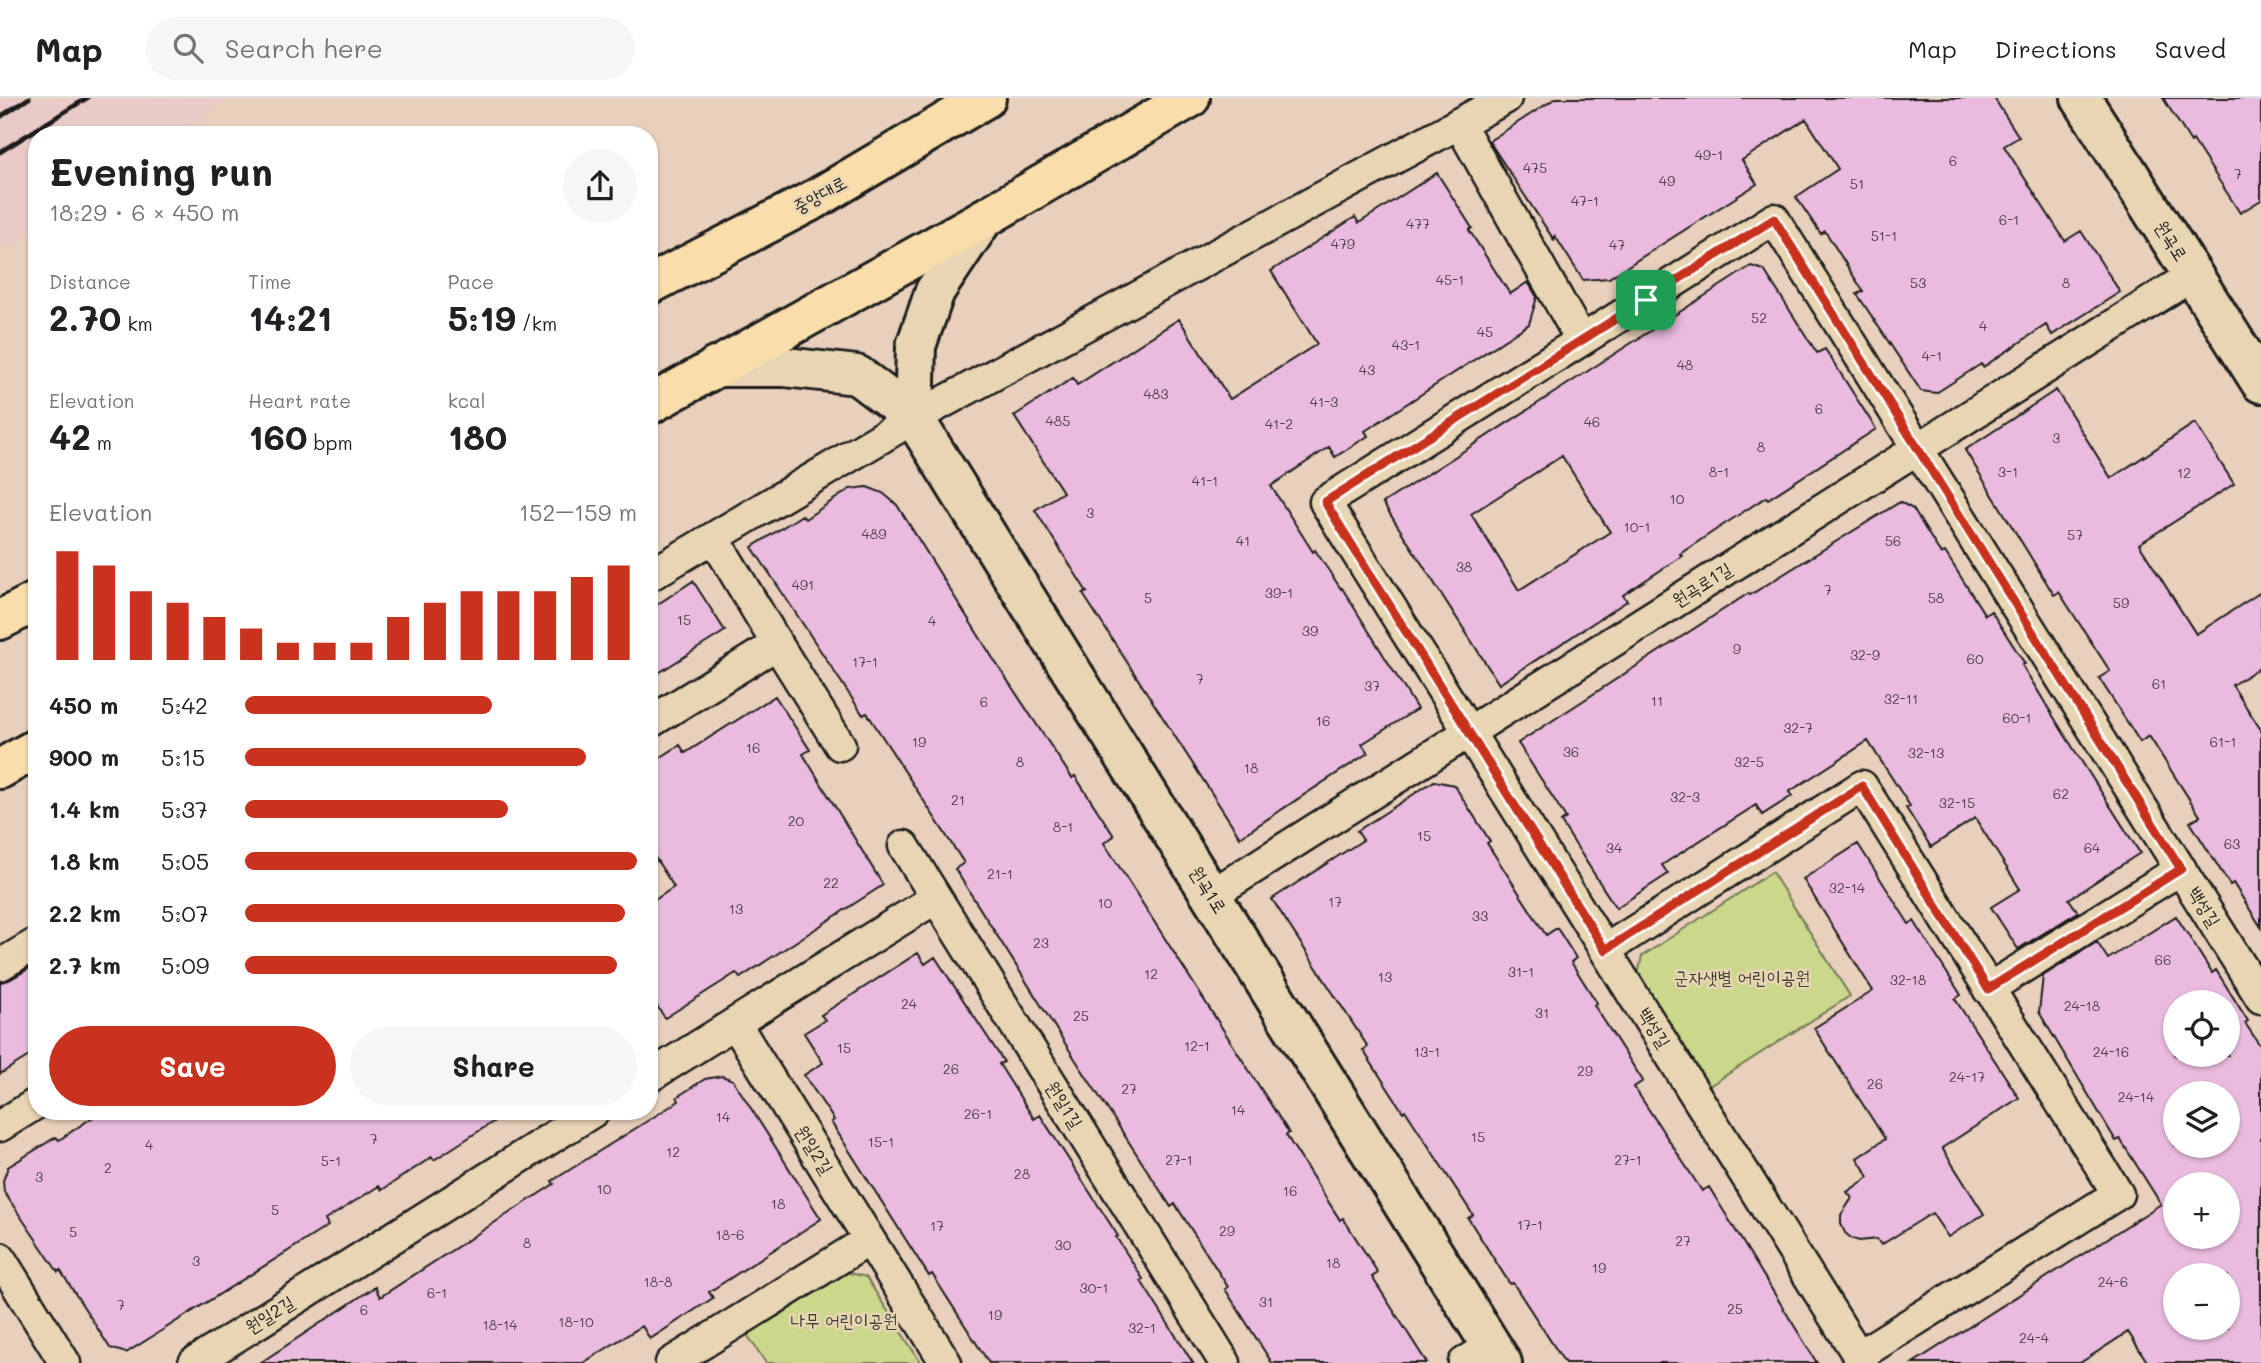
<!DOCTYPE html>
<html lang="en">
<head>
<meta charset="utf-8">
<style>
	body { margin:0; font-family:Mali,"Poor Story",sans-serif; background:#f6f6f6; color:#202124; height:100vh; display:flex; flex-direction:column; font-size:26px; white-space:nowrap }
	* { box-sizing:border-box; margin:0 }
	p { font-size:23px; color:#757577 }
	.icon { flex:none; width:38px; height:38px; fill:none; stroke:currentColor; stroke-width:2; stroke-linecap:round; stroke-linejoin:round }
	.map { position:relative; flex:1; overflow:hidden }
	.side { position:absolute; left:28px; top:28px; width:630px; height:994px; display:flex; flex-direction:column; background:#fff; border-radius:28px; box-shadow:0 2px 5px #0004 }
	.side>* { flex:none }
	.tools { position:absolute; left:2163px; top:892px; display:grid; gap:14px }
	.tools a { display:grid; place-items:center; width:77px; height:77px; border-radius:50%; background:#fff; box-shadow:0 2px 5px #0004; font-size:35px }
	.pin { position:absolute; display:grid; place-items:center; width:60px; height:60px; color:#fff; margin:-30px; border-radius:14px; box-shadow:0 4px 10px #0006 }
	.round { display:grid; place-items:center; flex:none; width:74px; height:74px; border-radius:37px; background:#f6f6f6 }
	.overview { display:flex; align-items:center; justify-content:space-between; height:119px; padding:0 21px }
	h1 { font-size:38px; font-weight:700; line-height:52px }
	.stats { display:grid; grid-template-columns:repeat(3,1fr); gap:10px; height:119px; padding:7px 21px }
	.stats div { display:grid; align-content:center }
	.stats b { font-size:35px; font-weight:700 }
	.stats small { font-size:19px; font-weight:400 }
	.stats p { font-size:19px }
	.chart { height:196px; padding:14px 21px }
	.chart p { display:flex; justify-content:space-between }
	.chart svg { width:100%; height:126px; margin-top:7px; stroke:#c8321e; stroke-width:6 }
	.cta { display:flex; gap:14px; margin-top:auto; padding:14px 21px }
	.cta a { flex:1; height:80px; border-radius:42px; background:#c8321e; color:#fff; font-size:28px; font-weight:700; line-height:80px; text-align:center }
	.cta a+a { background:#f6f6f6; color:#202124 }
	ul { padding:0 21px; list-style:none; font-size:23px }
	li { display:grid; grid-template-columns:112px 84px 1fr; align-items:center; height:52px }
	li i { height:18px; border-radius:9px; background:#c8321e }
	header { display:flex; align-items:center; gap:42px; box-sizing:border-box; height:98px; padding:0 35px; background:#fff; border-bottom:2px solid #e0e0e0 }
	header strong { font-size:33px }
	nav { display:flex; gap:38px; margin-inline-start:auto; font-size:24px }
	.search { width:490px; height:63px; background:#f6f6f6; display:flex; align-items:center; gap:18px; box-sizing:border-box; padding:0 24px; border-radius:38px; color:#757577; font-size:26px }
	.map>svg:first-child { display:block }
	.built { fill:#e9cac6 }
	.green { fill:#cbd78b; stroke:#747a54; stroke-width:2 }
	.building { fill:#eabbde; stroke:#1c1c1c; stroke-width:2; fill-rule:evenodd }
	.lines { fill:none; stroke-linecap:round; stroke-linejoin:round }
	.street-casing { stroke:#1c1c1c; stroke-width:35 }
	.secondary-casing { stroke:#1c1c1c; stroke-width:44 }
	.primary-casing { stroke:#1c1c1c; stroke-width:44 }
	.street { stroke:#e8d5b3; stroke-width:30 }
	.secondary { stroke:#e8d5b3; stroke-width:38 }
	.primary { stroke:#f9deab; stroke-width:38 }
	.rail { stroke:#1c1c1c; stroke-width:5 }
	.route-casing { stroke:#fff; stroke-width:14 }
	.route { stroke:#c8321e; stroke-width:9 }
	.labels { text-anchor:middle; stroke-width:5; stroke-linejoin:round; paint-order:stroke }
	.number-label { font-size:14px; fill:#50444c }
	.street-label { font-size:18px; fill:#1c1c1c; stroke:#e8d5b3 }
	.park-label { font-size:18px; fill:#3f4132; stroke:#e8d5b3 }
</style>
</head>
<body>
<header>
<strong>Map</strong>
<div class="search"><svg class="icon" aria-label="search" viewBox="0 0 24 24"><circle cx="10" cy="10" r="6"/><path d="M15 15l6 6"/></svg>Search here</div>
<nav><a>Map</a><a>Directions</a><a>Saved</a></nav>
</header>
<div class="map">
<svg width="2261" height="1265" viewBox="0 0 2261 1265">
	<rect width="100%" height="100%" fill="#e8d0bc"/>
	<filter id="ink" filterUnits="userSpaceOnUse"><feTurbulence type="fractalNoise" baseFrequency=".0143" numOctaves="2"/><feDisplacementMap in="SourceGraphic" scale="14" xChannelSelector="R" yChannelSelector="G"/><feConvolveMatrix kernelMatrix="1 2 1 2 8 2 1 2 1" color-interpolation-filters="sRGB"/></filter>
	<g filter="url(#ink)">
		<path class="built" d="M0 0H226L179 37H37V132L0 154Z"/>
		<path class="green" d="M1772 774 1850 898 1709 988 1638 877 1642 858Z
			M842 1173 866 1179 921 1265H766L746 1235Z"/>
		<path class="building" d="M1556 0H1994L2019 39 2004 48 2065 143 2081 133 2120 194 2052 237 2046 227 1983 269 1981 266 1936 295 1921 293 1857 196 1863 193 1825 133 1821 136 1796 99 1838 71 1806 21 1742 62 1757 86 1609 180 1583 182 1555 138 1554 142 1489 43Z
			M2163 0H2261V102L2240 115 2193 42 2191 44Z
			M1437 75 1472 130 1469 132 1510 196 1528 184 1537 199 1529 226 1365 333 1368 338 1335 359 1329 349 1271 388 1313 454 1315 452 1341 491 1342 490 1417 611 1362 646 1368 655 1240 739 1083 496 1087 494 1035 412 1063 394 1014 318 1073 280 1077 287 1179 221 1230 301 1317 246 1271 173 1355 119 1359 125Z
			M1751 168 1764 172 1817 255 1825 251 1876 331 1768 401 1766 399 1717 431 1680 456 1682 458 1623 497 1627 503 1499 586 1383 405ZM1562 358 1610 434 1519 492 1471 416Z
			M2056 292 2111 380 2195 325 2234 386 2139 446 2196 536 2261 494V569L2232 587 2261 632V829L2233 785 2230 787 2190 724 2200 718 2149 638 2140 644 2099 580 2110 573 2059 494 2054 497 1965 352Z
			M867 389 883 395 897 407 994 562 1072 680 1075 678 1114 738 1104 745 1289 1035 1286 1037 1340 1122 1343 1120 1378 1175 1372 1179 1427 1265H1272L1225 1191 1228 1189 1175 1106 1171 1109 1075 961 955 771 964 765 867 615 863 617 752 449 802 417 805 421 850 391Z
			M1900 404 1913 411 1941 456 1945 454 1985 517 1991 513 2025 566 2022 567 2061 631 2140 755 2069 801 2078 814 2018 851 1991 809 2020 791 1975 720 1931 749 1906 710 1910 708 1868 643 1789 694 1792 698 1762 717 1756 707 1662 767 1668 776 1616 810 1561 724 1566 720 1518 645 1749 495 1750 497Z
			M693 483 725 533 649 581V512Z
			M775 598 810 652 803 656 883 787 740 880 736 875 665 920 649 896V806L674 789 649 750V667L680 647 685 655Z
			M1434 683 1454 687 1490 743 1487 745 1546 837 1557 830 1576 860 1571 864 1597 905 1594 907 1643 983 1634 989 1702 1093 1709 1089 1817 1265H1565L1513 1185 1510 1186 1468 1120 1473 1117 1405 1012 1403 1014 1363 952 1368 949 1272 801 1363 742 1357 733Z
			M1858 746 1909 826 1914 823 1961 897 1955 901 2019 1000 1942 1050 1984 1116 1948 1139 1932 1115 1881 1147 1877 1141 1859 1143 1851 1140 1845 1135 1841 1126V1117L1852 1100 1847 1094 1869 1079 1857 1060 1885 1041 1814 930 1873 893 1803 781Z
			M2176 818 2212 875 2216 872 2248 923 2245 925 2261 949V1265H2148L2128 1234 2080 1265H1913L2161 1106 2120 1041 2116 1043 2039 914 2043 878 2097 844 2108 861ZM2175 905H2228V957H2175ZM2175 996H2228V1048H2175ZM2175 1087H2228V1139H2175ZM2175 1178H2228V1230H2175Z
			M918 855 925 866 935 859 1004 964 999 966 1034 1021 1040 1017 1118 1138 1116 1139 1143 1181 1141 1183 1193 1265H989L932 1176 929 1178 831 1024 834 1022 804 977 823 965 804 935 825 922 821 917Z
			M37 866V953L0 976V884L9 882Z
			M722 978 733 982 821 1121 709 1194 713 1200 650 1241 642 1228 583 1265H260L375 1189 380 1199 554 1086 552 1083 679 1003 677 999 705 981Z
			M102 1013H510L434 1062 432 1059 382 1092 379 1088 325 1122 328 1128 126 1255 110 1250 60 1172 58 1174 4 1094 3 1083 8 1069 56 1039 59 1042Z"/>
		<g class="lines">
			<g class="street-casing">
				<path id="street" d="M1459 25 1581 242
					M714 440 777 546
					M649 478 914 320 1506 0
					M649 625 777 546 840 647
					M904 748 1225 1265
					M1211 797 2193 177
					M1605 852 1862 688 2118 1096 1858 1258
					M0 867 37 845
					M1988 891 2181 771
					M735 925 936 800
					M649 979 735 925 946 1265
					M0 1028 37 1005
					M0 1160 65 1265
					M194 1265 594 1013
					M671 1265 869 1142
					M1464 1265 1491 1248
					M1863 1265 1325 404 1774 121 2261 900"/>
			</g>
			<g class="secondary-casing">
				<path id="secondary" d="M2081 0 2261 285
					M715 269H785L857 277 914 320 1502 1265
					M914 320 916 248 935 193 983 121"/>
			</g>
			<g class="primary-casing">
				<path id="primary" d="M649 187 819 99 986 0
					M649 307 983 121 1190 0
					M0 522 37 503
					M0 671 37 650"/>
			</g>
			<use href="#street" class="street"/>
			<use href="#secondary" class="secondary"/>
			<use href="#primary" class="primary"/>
			<path class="rail" d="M0 19 29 0
				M0 54 87 0"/>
		</g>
	</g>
	<g class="lines" filter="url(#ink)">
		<g class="route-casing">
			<path id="route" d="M1774 121 2181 771 1988 891 1862 688 1605 852 1325 404Z"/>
		</g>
		<use href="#route" class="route"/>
	</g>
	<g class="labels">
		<g class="number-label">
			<text x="1709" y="62">49-1</text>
			<text x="1953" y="68">6</text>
			<text x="1535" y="75">475</text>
			<text x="2238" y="81">7</text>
			<text x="1667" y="88">49</text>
			<text x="1857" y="91">51</text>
			<text x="1585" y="108">47-1</text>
			<text x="2009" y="127">6-1</text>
			<text x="1418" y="131">477</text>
			<text x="1884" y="143">51-1</text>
			<text x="1343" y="151">479</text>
			<text x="1617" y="152">47</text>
			<text x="1450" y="187">45-1</text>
			<text x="1918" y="190">53</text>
			<text x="2066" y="190">8</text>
			<text x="1759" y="225">52</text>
			<text x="1983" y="233">4</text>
			<text x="1485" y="239">45</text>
			<text x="1406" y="252">43-1</text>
			<text x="1932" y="263">4-1</text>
			<text x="1685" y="272">48</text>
			<text x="1367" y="277">43</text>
			<text x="1156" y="301">483</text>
			<text x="1324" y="309">41-3</text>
			<text x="1819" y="316">6</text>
			<text x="1058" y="328">485</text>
			<text x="1592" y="329">46</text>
			<text x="1279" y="331">41-2</text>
			<text x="2056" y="345">3</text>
			<text x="1761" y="354">8</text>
			<text x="1719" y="379">8-1</text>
			<text x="2008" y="379">3-1</text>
			<text x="2184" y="380">12</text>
			<text x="1205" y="388">41-1</text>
			<text x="1677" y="406">10</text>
			<text x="1090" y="420">3</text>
			<text x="1637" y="434">10-1</text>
			<text x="874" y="441">489</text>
			<text x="2075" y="442">57</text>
			<text x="1243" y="448">41</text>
			<text x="1893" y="448">56</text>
			<text x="1464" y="474">38</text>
			<text x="803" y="492">491</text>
			<text x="1828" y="497">7</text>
			<text x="1279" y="500">39-1</text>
			<text x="1148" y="505">5</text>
			<text x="1936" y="505">58</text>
			<text x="2121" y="510">59</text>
			<text x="684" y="527">15</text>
			<text x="932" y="528">4</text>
			<text x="1310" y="538">39</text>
			<text x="1737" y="556">9</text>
			<text x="1865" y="562">32-9</text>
			<text x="1975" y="566">60</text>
			<text x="865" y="569">17-1</text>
			<text x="1200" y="586">7</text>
			<text x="2159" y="591">61</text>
			<text x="1372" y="593">37</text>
			<text x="1901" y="606">32-11</text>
			<text x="1657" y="608">11</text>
			<text x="984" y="609">6</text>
			<text x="2017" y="625">60-1</text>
			<text x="1323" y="628">16</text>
			<text x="1798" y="635">32-7</text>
			<text x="919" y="649">19</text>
			<text x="2223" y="649">61-1</text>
			<text x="753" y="655">16</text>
			<text x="1571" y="659">36</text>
			<text x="1926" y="660">32-13</text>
			<text x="1020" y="669">8</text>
			<text x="1749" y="669">32-5</text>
			<text x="1251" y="675">18</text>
			<text x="2061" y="701">62</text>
			<text x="1685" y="704">32-3</text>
			<text x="958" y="707">21</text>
			<text x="1957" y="710">32-15</text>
			<text x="796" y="728">20</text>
			<text x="1063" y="734">8-1</text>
			<text x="1424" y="743">15</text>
			<text x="2232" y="751">63</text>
			<text x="1614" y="755">34</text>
			<text x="2092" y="755">64</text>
			<text x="1000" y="781">21-1</text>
			<text x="831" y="790">22</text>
			<text x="1847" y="795">32-14</text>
			<text x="1335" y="809">17</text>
			<text x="1105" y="810">10</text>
			<text x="736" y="816">13</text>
			<text x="1480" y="823">33</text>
			<text x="1041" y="850">23</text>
			<text x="2163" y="867">66</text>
			<text x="1521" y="879">31-1</text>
			<text x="1151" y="881">12</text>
			<text x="1385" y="884">13</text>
			<text x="1908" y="887">32-18</text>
			<text x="909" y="911">24</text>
			<text x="2082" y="913">24-18</text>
			<text x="1542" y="920">31</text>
			<text x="1081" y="923">25</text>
			<text x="1197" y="953">12-1</text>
			<text x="844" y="955">15</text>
			<text x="1427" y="959">13-1</text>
			<text x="2111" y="959">24-16</text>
			<text x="951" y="976">26</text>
			<text x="1585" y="978">29</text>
			<text x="1967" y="984">24-17</text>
			<text x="1875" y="991">26</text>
			<text x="1129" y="996">27</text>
			<text x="2136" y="1004">24-14</text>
			<text x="1238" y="1017">14</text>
			<text x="978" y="1021">26-1</text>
			<text x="723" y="1024">14</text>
			<text x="1478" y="1044">15</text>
			<text x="374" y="1046">7</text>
			<text x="881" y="1049">15-1</text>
			<text x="149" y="1052">4</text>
			<text x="673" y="1059">12</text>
			<text x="1179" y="1067">27-1</text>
			<text x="1628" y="1067">27-1</text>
			<text x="331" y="1068">5-1</text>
			<text x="108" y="1075">2</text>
			<text x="1022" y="1081">28</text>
			<text x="39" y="1084">3</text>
			<text x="604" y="1096">10</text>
			<text x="1290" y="1098">16</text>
			<text x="778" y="1111">18</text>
			<text x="275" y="1117">5</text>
			<text x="1530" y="1132">17-1</text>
			<text x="937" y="1133">17</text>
			<text x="1227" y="1138">29</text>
			<text x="73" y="1139">5</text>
			<text x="730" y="1142">18-6</text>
			<text x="1683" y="1148">27</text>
			<text x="527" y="1150">8</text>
			<text x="1063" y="1152">30</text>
			<text x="196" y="1168">3</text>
			<text x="1333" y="1170">18</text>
			<text x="1599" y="1175">19</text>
			<text x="658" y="1189">18-8</text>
			<text x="2113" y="1189">24-6</text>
			<text x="1094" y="1195">30-1</text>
			<text x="437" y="1200">6-1</text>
			<text x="1266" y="1209">31</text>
			<text x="121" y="1212">7</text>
			<text x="1735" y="1216">25</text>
			<text x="364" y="1217">6</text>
			<text x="995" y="1222">19</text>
			<text x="576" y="1229">18-10</text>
			<text x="500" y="1232">18-14</text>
			<text x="1142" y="1235">32-1</text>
			<text x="2034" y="1245">24-4</text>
		</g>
		<g class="street-label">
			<text transform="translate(820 97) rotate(-29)" y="6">중앙대로</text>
			<text transform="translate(2171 143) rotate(58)" y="6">원곡로</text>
			<text transform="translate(1702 487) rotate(-32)" y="6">원곡로1길</text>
			<text transform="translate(1208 792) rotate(58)" y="6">원곡1로</text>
			<text transform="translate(2204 809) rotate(58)" y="6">백성길</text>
			<text transform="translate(1654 930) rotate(58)" y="6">백성길</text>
			<text transform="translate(1064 1007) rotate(58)" y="6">원일1길</text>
			<text transform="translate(814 1052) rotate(58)" y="6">원일2길</text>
			<text transform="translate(270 1217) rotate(-32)" y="6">원일2길</text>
		</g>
		<g class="park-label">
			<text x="1742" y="886">군자샛별 어린이공원</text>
			<text x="844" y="1229">나무 어린이공원</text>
		</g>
	</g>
</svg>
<div class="tools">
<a><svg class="icon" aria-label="locate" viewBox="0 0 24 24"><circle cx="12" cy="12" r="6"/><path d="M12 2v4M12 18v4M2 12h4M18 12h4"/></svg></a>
<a><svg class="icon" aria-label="layers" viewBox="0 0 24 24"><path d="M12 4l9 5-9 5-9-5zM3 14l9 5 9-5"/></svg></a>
<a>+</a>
<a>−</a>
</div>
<div class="pin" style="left:1646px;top:202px;background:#1e9e55"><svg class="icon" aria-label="arrive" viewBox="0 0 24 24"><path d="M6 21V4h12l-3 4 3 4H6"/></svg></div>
<section class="side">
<div class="overview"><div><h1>Evening run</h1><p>18:29 · 6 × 450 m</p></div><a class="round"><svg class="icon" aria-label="share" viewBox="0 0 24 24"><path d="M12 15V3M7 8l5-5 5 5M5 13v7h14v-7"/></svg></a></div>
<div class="stats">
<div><p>Distance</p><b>2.70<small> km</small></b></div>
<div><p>Time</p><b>14:21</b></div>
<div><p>Pace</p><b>5:19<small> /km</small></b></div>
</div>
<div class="stats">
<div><p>Elevation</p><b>42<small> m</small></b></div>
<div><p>Heart rate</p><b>160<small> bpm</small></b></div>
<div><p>kcal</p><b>180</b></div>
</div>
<div class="chart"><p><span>Elevation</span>152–159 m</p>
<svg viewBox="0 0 160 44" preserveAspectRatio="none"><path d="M5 44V6M15 44V11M25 44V20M35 44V24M45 44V29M55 44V33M65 44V38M75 44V38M85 44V38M95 44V29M105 44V24M115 44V20M125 44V20M135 44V20M145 44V15M155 44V11"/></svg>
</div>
<ul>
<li><b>450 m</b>5:42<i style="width:63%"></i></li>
<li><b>900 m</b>5:15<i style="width:87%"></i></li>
<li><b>1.4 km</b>5:37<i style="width:67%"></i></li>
<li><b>1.8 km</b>5:05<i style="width:100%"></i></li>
<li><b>2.2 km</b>5:07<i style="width:97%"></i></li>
<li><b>2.7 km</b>5:09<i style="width:95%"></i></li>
</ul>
<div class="cta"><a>Save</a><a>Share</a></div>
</section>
</div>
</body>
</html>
